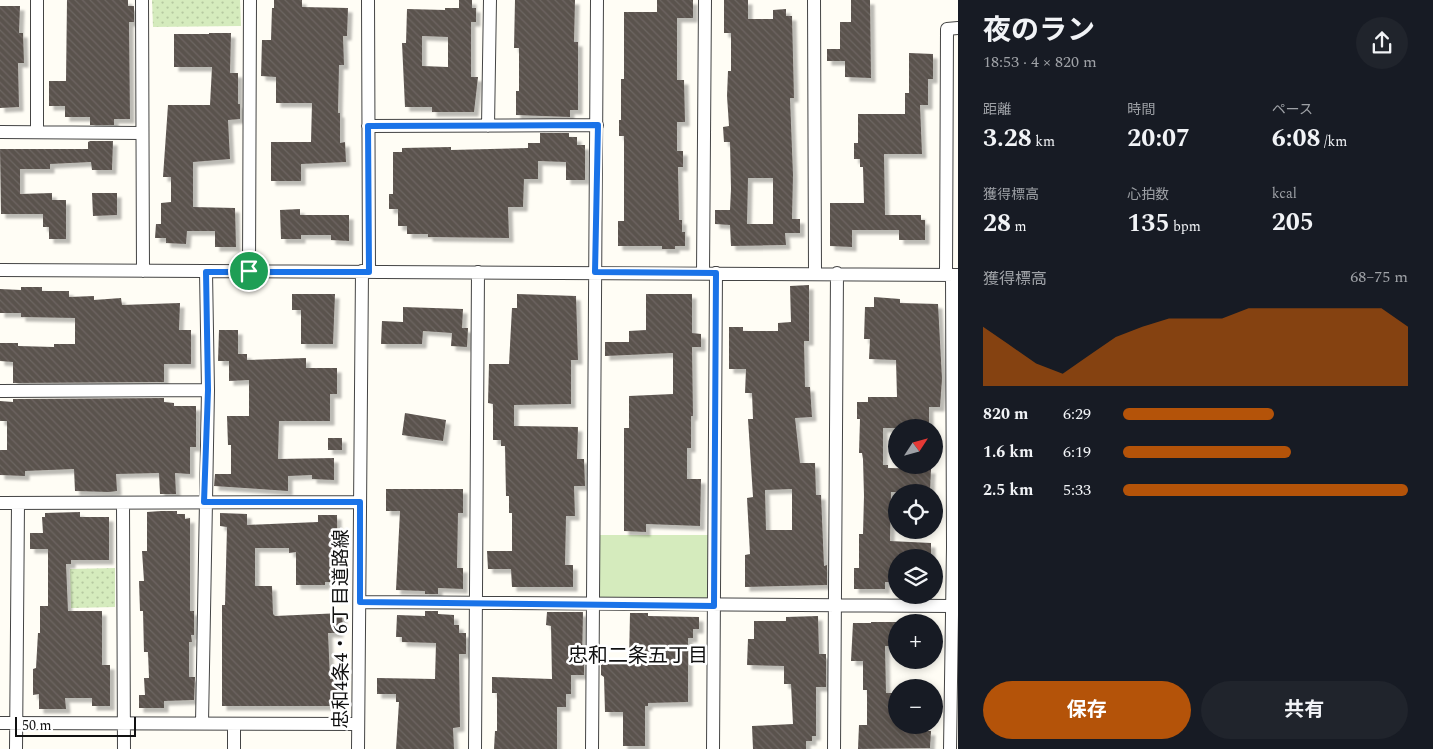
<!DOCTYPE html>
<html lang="ja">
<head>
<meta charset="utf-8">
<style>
	body { margin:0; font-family:Spectral,"Noto Sans JP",serif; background:#20242c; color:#f1f3f6; height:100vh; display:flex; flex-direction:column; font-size:19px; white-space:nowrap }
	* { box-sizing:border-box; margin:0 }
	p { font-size:16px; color:#9ea1a6 }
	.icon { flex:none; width:28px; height:28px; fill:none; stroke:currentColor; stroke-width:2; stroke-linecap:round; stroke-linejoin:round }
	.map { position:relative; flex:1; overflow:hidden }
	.drawer { display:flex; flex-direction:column; background:#171b24; width:475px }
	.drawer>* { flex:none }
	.needle { width:32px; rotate:54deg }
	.fabs { position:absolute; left:888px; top:419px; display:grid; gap:10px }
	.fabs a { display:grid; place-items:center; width:55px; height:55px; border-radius:50%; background:#171b24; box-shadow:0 2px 8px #0003; font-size:25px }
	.scale { position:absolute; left:15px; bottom:12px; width:121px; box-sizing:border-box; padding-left:5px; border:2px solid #111; border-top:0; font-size:14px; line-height:18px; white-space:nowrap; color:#111; -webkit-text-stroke:4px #fff; paint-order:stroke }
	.pin { position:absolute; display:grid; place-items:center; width:42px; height:42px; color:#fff; margin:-21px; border:2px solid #fff; border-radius:50%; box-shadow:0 1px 5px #0007 }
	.round { display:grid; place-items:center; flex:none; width:52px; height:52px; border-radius:26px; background:#20242c }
	.overview { display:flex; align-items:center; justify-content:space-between; height:85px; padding:0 25px }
	h1 { font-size:28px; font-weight:700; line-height:38px }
	.stats { display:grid; grid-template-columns:repeat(3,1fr); gap:8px; height:85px; padding:5px 25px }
	.stats div { display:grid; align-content:center }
	.stats b { font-size:25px; font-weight:700 }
	.stats small { font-size:14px; font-weight:400 }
	.stats p { font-size:14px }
	.chart { height:140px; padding:10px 25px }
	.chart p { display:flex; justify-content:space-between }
	.chart svg { width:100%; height:90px; margin-top:5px; fill:#b45309; opacity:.7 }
	.action { display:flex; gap:10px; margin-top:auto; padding:10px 25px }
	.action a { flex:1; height:58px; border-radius:30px; background:#b45309; color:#fff; font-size:20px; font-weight:700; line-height:58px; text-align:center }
	.action a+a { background:#20242c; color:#f1f3f6 }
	ul { padding:0 25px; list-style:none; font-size:16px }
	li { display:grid; grid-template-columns:80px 60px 1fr; align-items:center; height:38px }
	li i { height:12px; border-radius:6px; background:#b45309 }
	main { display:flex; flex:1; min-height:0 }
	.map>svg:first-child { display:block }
	.grass { fill:#d5ebbd }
	.park { fill:url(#park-dots) }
	.building { fill:url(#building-back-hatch); fill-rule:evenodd; filter:url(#shadow) }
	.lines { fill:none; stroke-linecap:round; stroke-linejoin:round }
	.street-casing { stroke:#444; stroke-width:14 }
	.street { stroke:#fff; stroke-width:12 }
	.route-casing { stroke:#fff; stroke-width:10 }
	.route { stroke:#1a73e8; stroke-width:6 }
	.labels { text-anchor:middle; stroke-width:5; stroke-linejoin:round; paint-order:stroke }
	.street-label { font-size:19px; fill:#111; stroke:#fff }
	.neighbourhood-label { font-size:20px; fill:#111; stroke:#fff }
</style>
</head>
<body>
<main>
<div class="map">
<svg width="958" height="749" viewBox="0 0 958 749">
	<defs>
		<pattern id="park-dots" width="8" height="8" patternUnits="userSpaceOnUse" patternTransform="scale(1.25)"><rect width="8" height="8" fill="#d5ebbd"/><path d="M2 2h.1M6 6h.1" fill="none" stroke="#b6c8a1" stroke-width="1.8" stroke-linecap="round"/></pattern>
		<pattern id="building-back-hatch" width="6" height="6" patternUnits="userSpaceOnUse" patternTransform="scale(1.25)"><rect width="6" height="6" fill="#5a524d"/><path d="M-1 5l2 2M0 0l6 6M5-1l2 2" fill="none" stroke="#6d6662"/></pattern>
		<filter id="shadow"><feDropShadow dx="4.5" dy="4.5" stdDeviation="1" flood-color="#0004"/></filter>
	</defs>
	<rect width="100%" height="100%" fill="#fffdf5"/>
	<path class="grass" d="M594 535H714V606L593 605Z"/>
	<path class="park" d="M152 0H240L241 26 153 27Z
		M115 568V607L71 608 70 569Z"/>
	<path class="building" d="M67 0H128V6H134V22H129L130 119H114V125H90V117H65V106H49V81H66Z
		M274 0H302V7L348 8 347 36H343L344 65H339L338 113H340V143L345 142 346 162 301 164V181H271V142H311L312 103H276V77L261 76 262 40H271L272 8H274Z
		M459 0H472V8H476V22H471V77H478L474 112H432V107H405L402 43H406L407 9 445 10V8H459ZM422 36 448 37V67L422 66Z
		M515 0H575L574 42H578V110H570V117L516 115V91H519V48H514Z
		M657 0H693V18H677V80H684L685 122H677V151H683V167H678L679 220H682V232H685V246H675V249H662V246H618V221H624V136H619V120H621V79H624V12H657Z
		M724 0H748V19H773V10L786 9V16H792L794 98H790L793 175 792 219H800V233H785L786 245 731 246 730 225 715 224V210H730L731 189 730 142H724L723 127 729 126 727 96 728 71H731V33H724ZM748 178H773V224H747Z
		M851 0H870L871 78 845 77V61H827V49H840V22H851Z
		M0 6H20L19 33H23L24 63H18L19 107 0 108Z
		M209 33H231L230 73H238V104H240V119L228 120 230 159 193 162V207L235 208 236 247H215V231H187L186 244 166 243V238H155L156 224H161V203L171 202V177H163L168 105H210L212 67H174V34H209Z
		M909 53 933 54V79H928V105H920L922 154H884L885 215H921V220H925V240H899V230H852V247L830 246V203H864L863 167H860V159H854V143H858V114H905V93H909Z
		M540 133H569V137H577V145H585V180H566V162L538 161V179H524L523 207H508L509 238 428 237V234H407V226H398V209H389V194H393V152H402V148L451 147V150L528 148V143H540Z
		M90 141H113L112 170H92L91 162 50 164V169H20V194L52 193V200H66V239H49V227H43V214H1L0 149H88V142Z
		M92 193H117V215L93 216Z
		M300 209V215H349V241L331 240V235H301V239H281L280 210Z
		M809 285V341H804L805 387H810L812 417 795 418 800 463H815L816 495H821L824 566 827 565V585L745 587V555L750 554 747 498 753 497 748 419H753L752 393H745L746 369H729V327H743V331H778V323L791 322 790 286ZM792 489V530H766L765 490Z
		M21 287H42V291H69V297L94 296V300L121 298 122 305 180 303 179 330H191V364H164V382L13 383V362L0 361V343H18V346L54 347V344H75V318L21 317V313H0V289L21 290Z
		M292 294H335L333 344H301V310H292Z
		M517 294 576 296 578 360H571V404L514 405V426L578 427 577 459H584L585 486H574L575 516H566L565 565H573V587H512L511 569H488L487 551H512V513H509V496H506L505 446H501V440H493V404L488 403 489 364H509L512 308H517Z
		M646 294H692V333L701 334V347H692L693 416H691V448H687V479H701L700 526 646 524V532L624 531V428H629V396L673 394V353L605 356V342H629V331L646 330Z
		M874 297 900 299V303L938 304 942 379 940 407H929V428H883V465H888V468L931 469 930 492H891L890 541 931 543V558H896V582H885V589H854V568H859V534H863L864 496 863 459 862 453H859L860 419H857V402H868V397H897L896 360 869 359 870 339H864L865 307H874Z
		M403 307 463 309 462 328H468L467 347 451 346 452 333 423 331 422 344H381L382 321 403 322Z
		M219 330H238V354H247V360L306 358V368H337V394H330V421H279L278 459 334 458V480L312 479V475L288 476V491L214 486 215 474H231V445H228L227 416H249V380L229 381V361H218Z
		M164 398V402L174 403V406H196V447H190V474L175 473 176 494H160L159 473 116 474 117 491 109 492 75 491 74 469 25 471V476L0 475V450H7V421H0V401L13 402V399Z
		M405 413 446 420 443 441 402 435Z
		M328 438H342V450H328Z
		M386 489H463V513H458L457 568H463V589L438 588V594H425V591L396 590 400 511H386Z
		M161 511H177V514H185V519L190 518V611H194V635H191L192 642H189V677H195L194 700 164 701V708H139V695H145L144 678H149L148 652H144L143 611H140L139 581H144L142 551H147V512Z
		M80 512V517H109V560H71V564H66L68 611H102V665H110V706H92V698H65L66 709H39V694L33 695V669L36 668 38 633H40V606H48V549H30V533H43L42 517H45V513Z
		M220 513 247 514V525L318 522V515H337L338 572H330V582H325V585H296V552L289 553V548H255V586H272L273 614 275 616 342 613 343 628H338L339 633H328L330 679H340V706H222V605H225L227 527 220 526Z
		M425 611H438V614L454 615V625H459V633H466V654H459L460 727 453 728 454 749H396L399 702H396V694H377V678L435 679 436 643 402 642V637H396L397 615 425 616Z
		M547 612H583L582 661H584V675H571V694H566V707H557V749H494L495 731H497V693H492V677L552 679 551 626 546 625Z
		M630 613H648V616L699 617V629H693V638H688V702L648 703V706H645V746H623V712H605L604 677 601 675V662H629Z
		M818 616 819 654H826V687H816V736H812V741H806V749H753L752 726 793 724 791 684H784V666L747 665 748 639H754V621H786V617Z
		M871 622H896V639H890V646H885L886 693H896V725H907V730L931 731 930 748 858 749 859 725H867V690H863V661H851L853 623H871Z"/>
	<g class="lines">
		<g class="street-casing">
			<path id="street" d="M142 0 143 271
				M368 0 369 272
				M814 0 815 273
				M368 126 597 125
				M488 126 490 0
				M0 132 142 133
				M37 132V0
				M0 270 958 275
				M249 271 250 0
				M703 273 705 0
				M946 275 947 29 958 28
				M0 391 208 390
				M0 503 360 502
				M123 504 124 749
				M360 602 951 606
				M0 723 358 724
				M202 723 208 390 206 272
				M16 749 18 504
				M234 749V724
				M358 749 362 271
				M475 749 478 272
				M592 749 597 0
				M713 749 716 273
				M834 749 837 273
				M950 749 953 547 952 275"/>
		</g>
		<use href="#street" class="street"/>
	</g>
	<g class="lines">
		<g class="route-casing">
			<path id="route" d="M598 125 595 272 716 273 714 606 360 602V502H204L208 390 206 272H369L368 126Z"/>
		</g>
		<use href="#route" class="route"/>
	</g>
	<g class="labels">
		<g class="street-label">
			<text transform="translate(340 629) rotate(-90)" y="7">忠和4条4・6丁目道路線</text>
		</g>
		<g class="neighbourhood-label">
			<text x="638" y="662">忠和二条五丁目</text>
		</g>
	</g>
</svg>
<div class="fabs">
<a><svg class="needle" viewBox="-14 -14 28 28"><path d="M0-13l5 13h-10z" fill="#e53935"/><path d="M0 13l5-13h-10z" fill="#9ea1a6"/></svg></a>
<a><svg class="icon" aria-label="locate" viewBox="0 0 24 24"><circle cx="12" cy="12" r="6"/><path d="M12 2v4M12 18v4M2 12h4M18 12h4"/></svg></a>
<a><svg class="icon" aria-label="layers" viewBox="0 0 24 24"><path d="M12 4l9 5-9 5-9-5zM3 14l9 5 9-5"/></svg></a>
<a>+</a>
<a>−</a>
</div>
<div class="scale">50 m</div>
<div class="pin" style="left:249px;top:271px;background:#1e9e55"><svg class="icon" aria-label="arrive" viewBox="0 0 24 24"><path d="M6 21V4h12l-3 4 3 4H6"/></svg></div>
</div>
<section class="drawer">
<div class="overview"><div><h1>夜のラン</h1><p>18:53 · 4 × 820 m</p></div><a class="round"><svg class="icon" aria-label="share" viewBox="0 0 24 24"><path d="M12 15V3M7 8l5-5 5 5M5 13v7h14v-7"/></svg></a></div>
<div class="stats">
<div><p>距離</p><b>3.28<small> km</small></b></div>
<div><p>時間</p><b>20:07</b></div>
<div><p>ペース</p><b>6:08<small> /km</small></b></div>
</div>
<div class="stats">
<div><p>獲得標高</p><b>28<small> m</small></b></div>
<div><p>心拍数</p><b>135<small> bpm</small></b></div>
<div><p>kcal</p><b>205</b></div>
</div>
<div class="chart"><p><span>獲得標高</span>68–75 m</p>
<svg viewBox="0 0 160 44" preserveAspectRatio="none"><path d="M0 44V15L10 24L20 33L30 38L40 29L50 20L60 15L70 11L80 11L90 11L100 6L110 6L120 6L130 6L140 6L150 6L160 15V44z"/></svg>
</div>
<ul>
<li><b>820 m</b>6:29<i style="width:53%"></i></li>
<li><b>1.6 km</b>6:19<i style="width:59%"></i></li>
<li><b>2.5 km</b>5:33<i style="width:100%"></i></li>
</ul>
<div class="action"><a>保存</a><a>共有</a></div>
</section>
</main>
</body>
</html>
